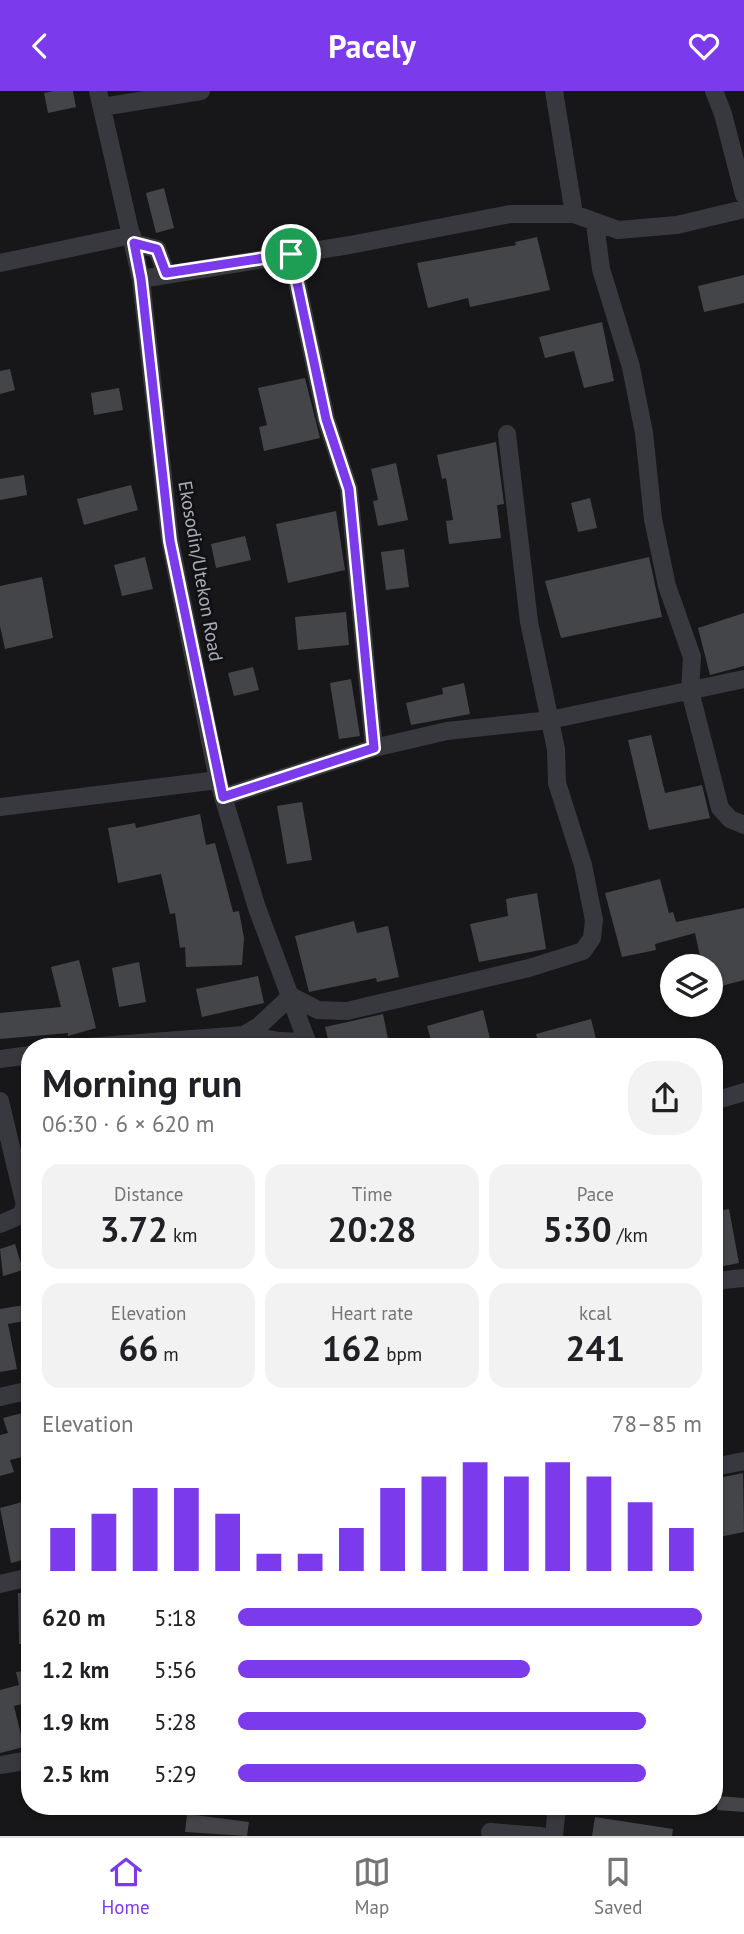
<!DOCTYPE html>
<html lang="en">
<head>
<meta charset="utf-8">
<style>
	body { margin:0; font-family:"PT Sans",sans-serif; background:#f2f2f2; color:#202124; height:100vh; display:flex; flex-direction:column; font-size:26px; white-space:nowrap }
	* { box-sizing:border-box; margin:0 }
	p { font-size:23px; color:#757577 }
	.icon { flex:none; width:38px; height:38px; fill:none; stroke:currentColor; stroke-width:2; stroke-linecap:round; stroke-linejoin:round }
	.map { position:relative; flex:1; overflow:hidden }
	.drawer { position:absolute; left:21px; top:947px; width:702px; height:777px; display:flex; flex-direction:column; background:#fff; border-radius:28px; box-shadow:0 2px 5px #0004 }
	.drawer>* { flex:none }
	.buttons { position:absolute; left:660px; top:863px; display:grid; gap:14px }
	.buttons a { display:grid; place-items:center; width:63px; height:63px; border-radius:50%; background:#fff; box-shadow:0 2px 5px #0004; font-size:35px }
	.pin { position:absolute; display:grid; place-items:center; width:60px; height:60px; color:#fff; margin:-30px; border:4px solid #fff; border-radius:50%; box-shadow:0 2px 7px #0007 }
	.round { display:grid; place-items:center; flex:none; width:74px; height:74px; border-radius:28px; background:#f2f2f2 }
	.summary { display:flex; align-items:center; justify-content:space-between; height:119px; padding:0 21px }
	h1 { font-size:38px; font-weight:600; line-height:52px }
	.figures { display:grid; grid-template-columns:repeat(3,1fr); gap:10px; height:119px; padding:7px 21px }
	.figures div { display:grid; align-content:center; border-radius:18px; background:#f2f2f2; text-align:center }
	.figures b { font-size:35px; font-weight:600 }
	.figures small { font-size:19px; font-weight:400 }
	.figures p { font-size:19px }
	.chart { height:196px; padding:14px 21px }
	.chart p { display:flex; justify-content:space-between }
	.chart svg { width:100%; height:126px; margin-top:7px; stroke:#7c3aed; stroke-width:6 }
	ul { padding:0 21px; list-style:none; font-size:23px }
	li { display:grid; grid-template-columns:112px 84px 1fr; align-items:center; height:52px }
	li i { height:18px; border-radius:9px; background:#7c3aed }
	header { display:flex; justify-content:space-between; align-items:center; height:91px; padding:0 21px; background:#7c3aed; color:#fff; font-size:32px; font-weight:600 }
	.tabs { display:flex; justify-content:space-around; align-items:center; height:98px; border-top:2px solid #e0e0e0; background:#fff; font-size:19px; color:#757577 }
	.tabs a { display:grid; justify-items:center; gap:4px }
	.tabs .current { color:#7c3aed }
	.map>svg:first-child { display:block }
	.building { fill:#434549 }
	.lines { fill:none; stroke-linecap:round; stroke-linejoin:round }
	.minor { stroke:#38393e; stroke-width:18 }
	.route-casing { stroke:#fff; stroke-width:14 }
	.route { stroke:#7c3aed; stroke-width:9 }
	.labels { text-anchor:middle; stroke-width:6; stroke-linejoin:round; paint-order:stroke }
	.street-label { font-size:19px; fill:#a9afb9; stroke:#121214 }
</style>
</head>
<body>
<header><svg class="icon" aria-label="back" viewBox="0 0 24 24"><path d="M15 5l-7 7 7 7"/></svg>Pacely<svg class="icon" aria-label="heart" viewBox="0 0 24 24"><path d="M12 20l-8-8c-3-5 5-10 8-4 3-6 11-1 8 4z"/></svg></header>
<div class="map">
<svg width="744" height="1745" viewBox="0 0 744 1745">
	<rect width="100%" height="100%" fill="#171719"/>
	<path class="building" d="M53 0H73L76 16 48 22 44 2Z
		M164 97 174 137 156 142 146 102Z
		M537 146 550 199 470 216 468 207 428 217 417 172 516 154 515 151Z
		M744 184V212L704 221 698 195Z
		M602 231 614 290 584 297 574 260 545 267 539 246Z
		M10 278 15 299 0 303V280Z
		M305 287 320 347 264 360 259 336 267 334 258 297Z
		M119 297 123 319 94 324 91 302Z
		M496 351 504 413 497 414 501 447 449 453 446 430 453 429 446 387 442 388 437 364Z
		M396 372 408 429 378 435 373 410 378 409 371 378Z
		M24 384 27 404 0 409V388Z
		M131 394 138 419 84 434 77 408Z
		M590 407 597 437 578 441 571 412Z
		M336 420 345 479 288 492 276 433Z
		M245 445 251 469 216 477 211 453Z
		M404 458 409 496 386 499 381 461Z
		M145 466 153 498 122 505 114 474Z
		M649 466 662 526 561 547 545 490Z
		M42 486 53 547 5 558 0 535V495Z
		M346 521 349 554 298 559 295 526Z
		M744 522V575L710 584 698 537Z
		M253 576 259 599 234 605 228 582Z
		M351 588 360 645 339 648 330 592Z
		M464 592 470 623 411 634 406 612 443 603 442 597Z
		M651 644 665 702 702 694 710 727 649 739 628 649Z
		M302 711 312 769 287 773 277 715Z
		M200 723 206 754 215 752 233 821 239 820 244 847 242 874 186 876 185 856 180 857 175 822 170 823 161 783 118 792 108 737 135 732 136 737Z
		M660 788 669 822 673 821 676 831 744 817V889L710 898V875H702L695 842 655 853 656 859 622 866 605 802Z
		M537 802 546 858 479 871 470 833 508 825 506 808Z
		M354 830 357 842 388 835 399 886 377 891 376 887 309 901 295 845Z
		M79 869 96 937 68 945V942L0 948V922L61 916 51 876Z
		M139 871 146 911 119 916 112 877Z
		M258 885 264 912 202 926 196 898Z
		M483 919 492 956H433L427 935Z
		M383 923 388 948 356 956H330L325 936Z
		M591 928 596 948 569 956H539L536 943Z
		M729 1118 739 1172 714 1177V1121Z
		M15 1153 23 1179 3 1185 0 1158Z
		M30 1213V1229L8 1233 17 1278 0 1281V1218Z
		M30 1320V1364L10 1369 14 1381 0 1385V1344L8 1342 3 1327Z
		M743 1382 744 1441 714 1447V1388Z
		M30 1409V1467L11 1472 0 1417Z
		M18 1502H30V1553H19Z
		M30 1579V1620L24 1621 23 1613 14 1615 24 1656 0 1662V1599L19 1594 16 1581Z
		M718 1705 744 1707V1721L717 1719Z
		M187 1723 249 1731 247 1745 185 1741Z
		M595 1726 673 1738 672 1745H592Z"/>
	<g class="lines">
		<path class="minor" d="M98 0 141 188 170 449 218 689 257 817 309 956
			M554 0 574 123
			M714 0 723 23 744 104
			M102 16 201 0
			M595 133 601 178 631 276 644 342 653 428 667 495 692 566 690 600 720 717 730 728 744 734
			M134 152 157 158 166 182
			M291 163 326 328 349 398 374 657
			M0 172 132 144
			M141 188 350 154 510 123H574L618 139 677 134 744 118
			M223 706 374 657 447 640 550 629 744 588
			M0 716 218 689
			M244 944 259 935 291 905 318 919 347 920 529 877 583 860 592 847 594 829 583 774 557 692 556 658 529 531 507 343
			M87 956 244 944 279 950 307 951
			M0 968 30 964
			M0 1010 25 1114 21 1124 0 1133
			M714 1010 744 1001
			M714 1190 744 1187
			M0 1306 30 1299
			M714 1376 744 1370
			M0 1493 30 1486
			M0 1674 30 1669
			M490 1741 541 1745
			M554 1745 557 1715"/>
	</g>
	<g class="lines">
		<g class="route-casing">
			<path id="route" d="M134 152 157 158 166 182 291 163 326 328 349 398 374 657 223 706 170 450 141 188Z"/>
		</g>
		<use href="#route" class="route"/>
	</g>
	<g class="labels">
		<g class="street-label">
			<text transform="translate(201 480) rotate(80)" y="7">Ekosodin/Utekon Road</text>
		</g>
	</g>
</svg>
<div class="buttons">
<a><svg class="icon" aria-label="layers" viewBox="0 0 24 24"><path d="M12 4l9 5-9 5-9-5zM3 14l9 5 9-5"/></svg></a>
</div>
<div class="pin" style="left:291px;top:163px;background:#1e9e55"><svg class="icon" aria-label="arrive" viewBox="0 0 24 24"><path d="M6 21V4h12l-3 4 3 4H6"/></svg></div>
<section class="drawer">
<div class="summary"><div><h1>Morning run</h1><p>06:30 · 6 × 620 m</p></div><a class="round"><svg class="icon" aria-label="share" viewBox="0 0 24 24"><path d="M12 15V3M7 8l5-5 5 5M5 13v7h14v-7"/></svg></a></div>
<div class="figures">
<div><p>Distance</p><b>3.72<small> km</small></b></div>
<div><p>Time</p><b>20:28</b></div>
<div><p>Pace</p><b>5:30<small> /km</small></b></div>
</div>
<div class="figures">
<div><p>Elevation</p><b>66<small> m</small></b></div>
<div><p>Heart rate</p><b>162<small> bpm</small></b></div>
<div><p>kcal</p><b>241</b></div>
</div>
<div class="chart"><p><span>Elevation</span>78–85 m</p>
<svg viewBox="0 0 160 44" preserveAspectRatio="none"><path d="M5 44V29M15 44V24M25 44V15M35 44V15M45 44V24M55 44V38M65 44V38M75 44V29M85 44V15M95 44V11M105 44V6M115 44V11M125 44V6M135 44V11M145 44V20M155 44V29"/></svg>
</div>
<ul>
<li><b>620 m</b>5:18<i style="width:100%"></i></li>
<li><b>1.2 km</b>5:56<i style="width:63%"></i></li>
<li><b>1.9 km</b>5:28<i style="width:88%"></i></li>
<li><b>2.5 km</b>5:29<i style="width:88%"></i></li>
</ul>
</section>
</div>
<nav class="tabs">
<a class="current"><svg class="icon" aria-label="home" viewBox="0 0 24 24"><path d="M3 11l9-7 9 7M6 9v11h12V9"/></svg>Home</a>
<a><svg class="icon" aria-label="map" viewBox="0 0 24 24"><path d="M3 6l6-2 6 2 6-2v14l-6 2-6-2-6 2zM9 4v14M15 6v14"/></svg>Map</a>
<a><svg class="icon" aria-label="saved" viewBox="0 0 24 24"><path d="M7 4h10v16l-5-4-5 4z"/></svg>Saved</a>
</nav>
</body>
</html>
